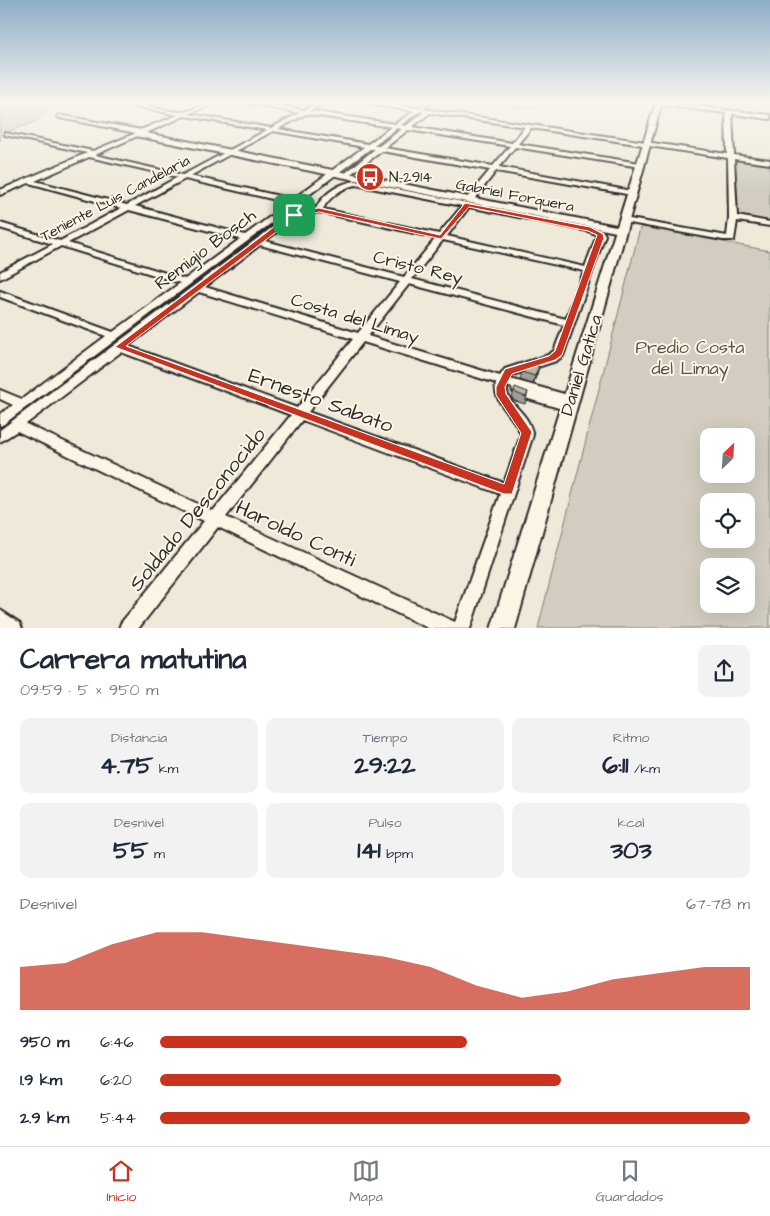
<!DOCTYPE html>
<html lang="es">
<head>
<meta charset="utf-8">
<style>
	body { margin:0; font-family:"Architects Daughter",sans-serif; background:#f2f2f3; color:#1f2937; height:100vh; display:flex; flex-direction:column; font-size:19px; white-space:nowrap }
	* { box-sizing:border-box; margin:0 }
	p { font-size:16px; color:#747a83 }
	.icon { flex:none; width:28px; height:28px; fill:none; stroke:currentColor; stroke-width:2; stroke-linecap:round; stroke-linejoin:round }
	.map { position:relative; height:628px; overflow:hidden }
	.panel { display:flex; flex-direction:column; background:#fff; flex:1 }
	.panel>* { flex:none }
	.needle { width:32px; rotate:25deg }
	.buttons { position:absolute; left:700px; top:428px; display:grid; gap:10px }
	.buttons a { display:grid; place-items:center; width:55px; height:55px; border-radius:10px; background:#fff; box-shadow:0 5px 20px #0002; font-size:25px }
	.pin { position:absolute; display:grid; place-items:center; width:42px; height:42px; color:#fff; margin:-21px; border-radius:10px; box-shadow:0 2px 8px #0006 }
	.round { display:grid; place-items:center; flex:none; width:52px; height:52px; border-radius:10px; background:#f2f2f3 }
	.head { display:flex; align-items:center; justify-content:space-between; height:85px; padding:0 20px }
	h1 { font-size:28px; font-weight:800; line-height:38px }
	.stats { display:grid; grid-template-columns:repeat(3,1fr); gap:8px; height:85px; padding:5px 20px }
	.stats div { display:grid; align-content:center; border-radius:10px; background:#f2f2f3; text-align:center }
	.stats b { font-size:25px; font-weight:800 }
	.stats small { font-size:14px; font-weight:400 }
	.stats p { font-size:14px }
	.chart { height:140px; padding:10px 20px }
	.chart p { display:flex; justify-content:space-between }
	.chart svg { width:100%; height:90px; margin-top:5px; fill:#c8321e; opacity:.7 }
	ul { padding:0 20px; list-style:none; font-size:16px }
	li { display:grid; grid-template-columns:80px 60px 1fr; align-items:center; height:38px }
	li i { height:12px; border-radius:6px; background:#c8321e }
	.dock { display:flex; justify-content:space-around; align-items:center; height:70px; border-top:1px solid #e0e1e3; background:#fff; font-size:14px; color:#747a83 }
	.dock a { display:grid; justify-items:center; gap:2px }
	.dock .selected { color:#c8321e }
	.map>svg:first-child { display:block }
	.green { fill:#d2cdc0; stroke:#7e7c76; fill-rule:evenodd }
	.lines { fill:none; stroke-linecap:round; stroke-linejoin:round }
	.minor-casing { stroke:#2b2b2b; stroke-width:4 }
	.tertiary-casing { stroke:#2b2b2b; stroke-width:4 }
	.secondary-casing { stroke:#2b2b2b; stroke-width:4 }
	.minor { fill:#fcf5e5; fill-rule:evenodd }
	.tertiary { fill:#fcf5e5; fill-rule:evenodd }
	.secondary { fill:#fcf5e5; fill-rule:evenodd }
	.wall { fill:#a29d94; stroke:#2b2b2b }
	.shaded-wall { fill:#848078; stroke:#2b2b2b }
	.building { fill:#bcb7ac; stroke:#2b2b2b }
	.route { fill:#c8321e; stroke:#fff; fill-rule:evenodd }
	.labels { text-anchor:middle; stroke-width:4; stroke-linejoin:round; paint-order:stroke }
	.far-poi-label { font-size:15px; fill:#2b2b2b; stroke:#fcf5e5; text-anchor:start }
	.far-street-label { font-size:15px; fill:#2b2b2b; stroke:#fcf5e5 }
	.street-label { font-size:18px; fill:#2b2b2b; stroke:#fcf5e5 }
	.park-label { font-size:18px; fill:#555450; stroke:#fcf5e5 }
	.near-street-label { font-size:21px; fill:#2b2b2b; stroke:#fcf5e5 }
</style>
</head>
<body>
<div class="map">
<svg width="770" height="629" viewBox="0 0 770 629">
	<rect width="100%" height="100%" fill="#efe9da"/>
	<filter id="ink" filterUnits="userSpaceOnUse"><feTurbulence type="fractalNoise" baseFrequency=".02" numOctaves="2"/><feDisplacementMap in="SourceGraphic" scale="10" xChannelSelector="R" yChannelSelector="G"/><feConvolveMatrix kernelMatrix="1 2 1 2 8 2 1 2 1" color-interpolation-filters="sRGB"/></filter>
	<g filter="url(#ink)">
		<path class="green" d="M12 102H48C43 129 19 123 0 136V141V106Z
			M488 102H542L536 109 487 103Z
			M737 159 770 163V222L743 217 737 213 734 162Z
			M646 227 770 251V628H538L640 228ZM709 436H746V474H709ZM709 501H746V539H709ZM709 566H746V604H709Z"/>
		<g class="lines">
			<g class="minor-casing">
				<path id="minor" d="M241 102H251L304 110 320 102H325L310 111 395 124 414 111 367 104 365 102H376L418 108 426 102H431L423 109 727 154 726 113 659 105 657 102 770 115V119L732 114 734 155 770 160V164L734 159 737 216 770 222V226L737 221 734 240H723L624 222 620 220 624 218 727 236 729 218 728 158 531 128 518 144 640 163 643 165 640 167 515 147 499 167 632 191 636 193 632 195 496 171 472 202H469L465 200 490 170 382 151 348 176H344V174L375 149H370L4 424 0 426V414L13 405 0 399V390L22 399 106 336 0 297V291L113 332 180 283 61 246 0 279V272L53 244 0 228V223L60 241 121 208 29 183 0 195V190L87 153 5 135V133L93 151 136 133 60 118 57 116 58 115 142 130 144 131V133L95 155 183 175 267 130 185 116 183 115V113L271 128 299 113ZM420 111 424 112 406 126 401 125ZM430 113 525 127 512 143 412 127ZM306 114 391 127 368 144 278 129ZM397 128 402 129 379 146H374ZM408 130 510 146 493 166 385 148ZM273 131 364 147 293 199 190 176ZM89 157 178 177 127 205 35 181ZM185 179 289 203 245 235 135 206ZM129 210 240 239 185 279 68 243Z
					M356 181 590 227 602 230 605 235 563 356 556 361 513 375 510 379 575 397 577 400 573 404 575 407 573 410 569 411 525 398 513 392 512 388 507 386C505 399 518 407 525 417 529 422 531 428 533 435L470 629H430L218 527 138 629H119L121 623 204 521 17 431 0 442V430L293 212 316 208C324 193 339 183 356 181ZM356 185 462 206 439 234 323 209C329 197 343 187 356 185ZM469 207 588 231 597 235 585 267 447 236ZM319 212 436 238 404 277 265 241 298 216ZM443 240 584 271 566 319 412 279ZM260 245 400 282 358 333 205 287ZM409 284 564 325 554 351 548 355 505 369 500 376 368 336ZM199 292 353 339 297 408 128 346ZM363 342 496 383C492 404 516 416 521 435L504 483 308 412ZM121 352 291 415 213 511 26 424ZM302 420 500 494 455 622 226 517Z
					M0 610 20 623 22 629H0Z"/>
			</g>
			<g class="tertiary-casing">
				<path id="tertiary" d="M114 102C137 101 161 112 183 112 194 111 204 102 216 102L146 133 621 227 626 230 621 233 135 136V132L178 115Z"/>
			</g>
			<g class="secondary-casing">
				<path id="secondary" d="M656 102H662L515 629H491Z"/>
			</g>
			<use href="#minor" class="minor"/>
			<use href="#tertiary" class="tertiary"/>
			<use href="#secondary" class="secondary"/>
		</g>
		<path class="wall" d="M539 366 537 374 533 384 520 380 522 372Z
			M514 390 528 392 525 404 515 401 512 398Z"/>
		<path class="shaded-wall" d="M539 366 537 374 533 384 535 376Z"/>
		<path class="building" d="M531 364 539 366 535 376 522 372 525 366Z
			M515 387 528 392 526 397 516 393 514 390Z"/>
	</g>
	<linearGradient id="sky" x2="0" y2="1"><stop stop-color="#8dadc8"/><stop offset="0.54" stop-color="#f8f5ee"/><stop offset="1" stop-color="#f8f5ee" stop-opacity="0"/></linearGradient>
	<rect width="770" height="190" fill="url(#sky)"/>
	<path class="route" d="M465 203 590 227 603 234 604 238 562 355 555 360 512 374 505 387 506 394 532 432 512 494H504L115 347 291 214 319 208 440 235ZM469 207 588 231 597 235 555 351 549 356 505 369 496 387V395L521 433 504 484 126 346 296 217 319 212 441 239Z"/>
	<defs>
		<g id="bus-disc" transform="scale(1.4375)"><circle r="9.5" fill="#c8321e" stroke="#fcf5e5"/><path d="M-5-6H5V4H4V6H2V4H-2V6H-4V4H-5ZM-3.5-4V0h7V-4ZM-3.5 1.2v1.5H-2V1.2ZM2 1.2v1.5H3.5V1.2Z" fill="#fff"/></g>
	</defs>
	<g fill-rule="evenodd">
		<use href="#bus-disc" x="370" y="177"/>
	</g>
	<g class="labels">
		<g class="far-poi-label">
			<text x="389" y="182">N-2914</text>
		</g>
		<g class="far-street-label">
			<text transform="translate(515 195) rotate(11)" y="5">Gabriel Forquera</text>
			<text transform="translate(115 198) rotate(-28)" y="5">Teniente Luis Candelaria</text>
		</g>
		<g class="street-label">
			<text transform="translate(205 249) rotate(-37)" y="6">Remigio Bosch</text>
			<text transform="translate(418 267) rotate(14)" y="6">Cristo Rey</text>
			<text transform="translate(355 318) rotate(17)" y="6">Costa del Limay</text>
			<text transform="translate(581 365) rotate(-73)" y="6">Daniel Gatica</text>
		</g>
		<g class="park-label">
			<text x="690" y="353">Predio Costa<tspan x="690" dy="21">del Limay</tspan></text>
		</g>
		<g class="near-street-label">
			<text transform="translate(321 400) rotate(20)" y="7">Ernesto Sabato</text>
			<text transform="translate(197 509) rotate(-51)" y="7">Soldado Desconocido</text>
			<text transform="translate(296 533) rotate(25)" y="7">Haroldo Conti</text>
		</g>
	</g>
</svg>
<div class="buttons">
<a><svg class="needle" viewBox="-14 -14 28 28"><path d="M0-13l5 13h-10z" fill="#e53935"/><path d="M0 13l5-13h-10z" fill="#747a83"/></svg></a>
<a><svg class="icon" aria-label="locate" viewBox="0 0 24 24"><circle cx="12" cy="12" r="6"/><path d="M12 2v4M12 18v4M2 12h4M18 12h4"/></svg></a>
<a><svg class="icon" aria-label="layers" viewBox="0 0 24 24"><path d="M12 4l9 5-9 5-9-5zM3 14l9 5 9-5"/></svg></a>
</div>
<div class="pin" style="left:294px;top:215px;background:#1e9e55"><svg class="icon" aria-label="arrive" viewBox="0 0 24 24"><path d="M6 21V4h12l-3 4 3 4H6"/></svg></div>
</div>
<section class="panel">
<div class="head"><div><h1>Carrera matutina</h1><p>09:59 · 5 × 950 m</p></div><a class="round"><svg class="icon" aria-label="share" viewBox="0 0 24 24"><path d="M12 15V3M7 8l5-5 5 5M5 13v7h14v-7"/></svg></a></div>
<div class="stats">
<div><p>Distancia</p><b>4.75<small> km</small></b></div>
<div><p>Tiempo</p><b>29:22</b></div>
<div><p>Ritmo</p><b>6:11<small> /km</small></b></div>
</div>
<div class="stats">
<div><p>Desnivel</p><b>55<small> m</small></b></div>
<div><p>Pulso</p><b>141<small> bpm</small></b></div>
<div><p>kcal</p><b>303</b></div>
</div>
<div class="chart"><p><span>Desnivel</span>67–78 m</p>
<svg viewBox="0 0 160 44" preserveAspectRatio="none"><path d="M0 44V23L10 21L20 12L30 6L40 6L50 9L60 12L70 15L80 18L90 23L100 32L110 38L120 35L130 29L140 26L150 23L160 23V44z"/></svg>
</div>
<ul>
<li><b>950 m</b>6:46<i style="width:52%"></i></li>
<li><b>1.9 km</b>6:20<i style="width:68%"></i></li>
<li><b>2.9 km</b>5:44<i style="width:100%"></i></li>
</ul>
</section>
<nav class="dock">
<a class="selected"><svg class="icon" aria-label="home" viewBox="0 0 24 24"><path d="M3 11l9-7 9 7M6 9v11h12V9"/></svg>Inicio</a>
<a><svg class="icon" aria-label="map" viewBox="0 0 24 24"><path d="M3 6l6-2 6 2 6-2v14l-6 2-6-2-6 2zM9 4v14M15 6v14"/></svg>Mapa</a>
<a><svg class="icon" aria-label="saved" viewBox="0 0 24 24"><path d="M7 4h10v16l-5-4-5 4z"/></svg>Guardados</a>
</nav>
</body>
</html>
